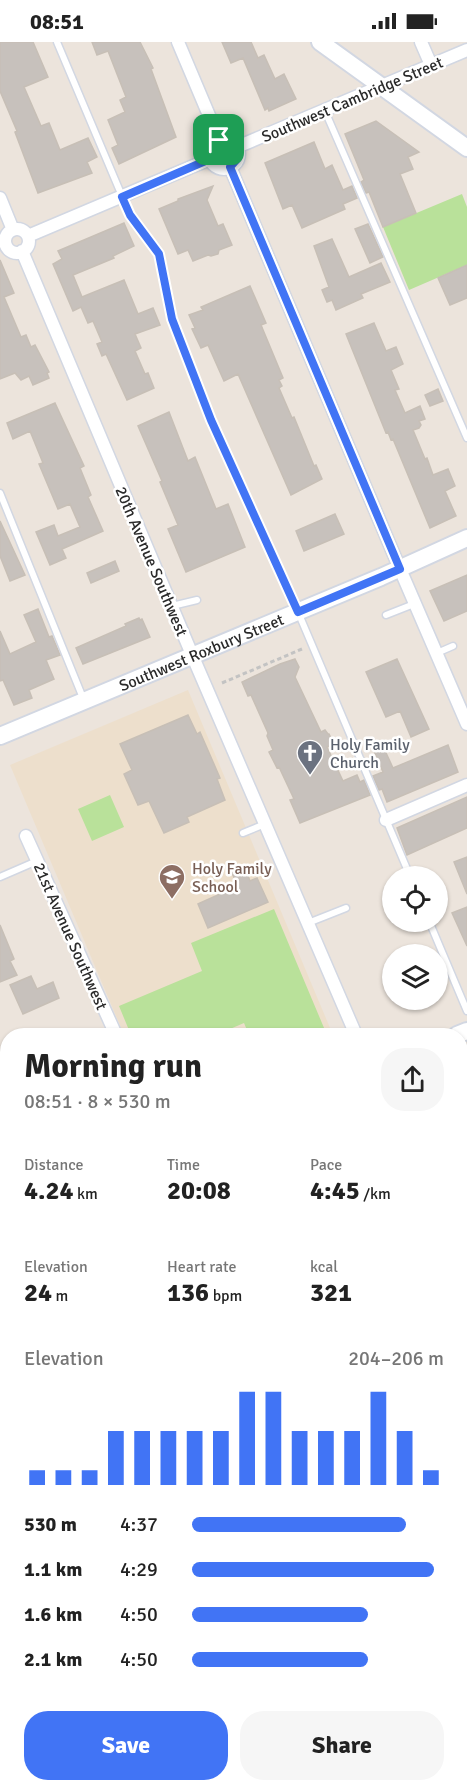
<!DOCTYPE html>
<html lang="en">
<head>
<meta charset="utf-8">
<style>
	body { margin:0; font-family:Signika,sans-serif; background:#f6f6f6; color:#222; height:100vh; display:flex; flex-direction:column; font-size:22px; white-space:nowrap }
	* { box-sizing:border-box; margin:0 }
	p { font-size:20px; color:#767676 }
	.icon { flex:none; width:33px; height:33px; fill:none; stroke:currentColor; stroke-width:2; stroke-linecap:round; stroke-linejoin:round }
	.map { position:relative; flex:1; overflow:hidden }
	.panel { position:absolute; left:0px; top:986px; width:468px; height:764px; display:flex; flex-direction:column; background:#fff; border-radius:24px 24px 0 0; box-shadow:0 2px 4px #0004 }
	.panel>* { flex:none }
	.fabs { position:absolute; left:382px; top:824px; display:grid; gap:12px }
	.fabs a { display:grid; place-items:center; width:66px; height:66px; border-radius:50%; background:#fff; box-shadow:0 2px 4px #0004; font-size:30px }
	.pin { position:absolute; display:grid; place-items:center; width:51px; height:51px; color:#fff; margin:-26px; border-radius:12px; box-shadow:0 3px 9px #0006 }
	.round { display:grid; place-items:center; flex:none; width:63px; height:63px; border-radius:24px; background:#f6f6f6 }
	.overview { display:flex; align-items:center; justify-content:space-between; height:102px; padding:0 24px }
	h1 { font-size:33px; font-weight:700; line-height:45px }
	.metrics { display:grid; grid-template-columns:repeat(3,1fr); gap:9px; height:102px; padding:6px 24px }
	.metrics div { display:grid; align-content:center }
	.metrics b { font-size:26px; font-weight:700 }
	.metrics small { font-size:16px; font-weight:400 }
	.metrics p { font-size:16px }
	.chart { height:168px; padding:12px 24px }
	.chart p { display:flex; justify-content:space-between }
	.chart svg { width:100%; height:108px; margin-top:6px; stroke:#4174f5; stroke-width:6 }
	.primary-button { display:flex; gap:12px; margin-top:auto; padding:12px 24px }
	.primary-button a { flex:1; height:69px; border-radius:24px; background:#4174f5; color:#fff; font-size:24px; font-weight:700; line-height:69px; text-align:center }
	.primary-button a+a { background:#f6f6f6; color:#222 }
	ul { padding:0 24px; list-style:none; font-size:20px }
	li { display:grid; grid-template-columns:96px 72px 1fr; align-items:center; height:45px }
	li i { height:15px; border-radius:8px; background:#4174f5 }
	.status { display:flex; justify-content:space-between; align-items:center; height:42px; padding:0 30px; background:#fff; direction:ltr }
	.status svg { height:16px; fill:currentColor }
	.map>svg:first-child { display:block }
	.education { fill:#eddfcc }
	.green { fill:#b9e19a }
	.building { fill:#c7c1bc; stroke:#c7bfb6; stroke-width:1.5 }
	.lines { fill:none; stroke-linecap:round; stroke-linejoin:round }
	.lane-casing { stroke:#d2d7e2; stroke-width:9 }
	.street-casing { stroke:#d2d7e2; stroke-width:15 }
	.secondary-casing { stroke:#d2d7e2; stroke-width:20 }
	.path { stroke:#c3c3c3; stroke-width:3; stroke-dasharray:4.5 3; stroke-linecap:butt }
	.lane { stroke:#fff; stroke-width:6 }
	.street { stroke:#fff; stroke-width:12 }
	.secondary { stroke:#fff; stroke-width:16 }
	.route-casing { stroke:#fff; stroke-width:12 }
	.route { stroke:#4174f5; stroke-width:8 }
	.labels { text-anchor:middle; stroke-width:5; stroke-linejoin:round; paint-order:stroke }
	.street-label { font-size:16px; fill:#2a2a2a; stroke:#fff }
	.worship-label { font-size:16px; fill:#5b616d; stroke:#fff; text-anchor:start }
	.education-label { font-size:16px; fill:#785e54; stroke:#fff; text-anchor:start }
</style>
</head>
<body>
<div class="status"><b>08:51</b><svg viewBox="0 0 49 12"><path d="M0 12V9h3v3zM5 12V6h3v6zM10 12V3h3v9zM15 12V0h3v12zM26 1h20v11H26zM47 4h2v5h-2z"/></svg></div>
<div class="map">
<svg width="467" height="1748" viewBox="0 0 467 1748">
	<rect width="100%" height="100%" fill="#ece4dc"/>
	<path class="education" d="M188 648 333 993H124L10 723Z"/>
	<path class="green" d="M462 152 467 165V223L409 248 383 185Z
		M110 753 124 785 92 799 78 767Z
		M274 867 327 993H249L244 981 216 993H131L119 964 202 929 191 901Z
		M194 1742H416L418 1746 413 1748H183Z"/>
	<path class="building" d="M0 0H33L48 35 24 45 41 84 49 81 60 108 88 96 97 115 87 120 92 131 38 151 15 90 17 89 0 49Z
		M92 0H140L153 26 151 27 176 95 119 122 112 106 118 103 108 78 125 70 120 58 126 55 108 9 97 13Z
		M222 0H251L258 16 264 13 275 37 284 32 296 57 269 69 268 66 265 68 243 16 231 21Z
		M376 79 419 110 408 115 413 127 400 132 416 171 383 185 369 150 366 151 361 140 364 138 345 92Z
		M314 100 325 127 332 123 343 148 352 144 357 156 343 162 345 167 302 186 292 163 283 167 265 121Z
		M213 144 207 158 218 184 223 182 232 203 219 208 218 212 211 214 208 213 193 219 188 208 178 212 159 167 178 159V157Z
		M124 181 134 204 113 214 114 216 73 233 82 255 124 238 138 272 153 266 160 283 135 292 141 306 135 309 145 332 148 331 154 346 127 358 106 312 102 314 97 302 102 300 93 279 88 281 81 265 73 269 53 222 62 217 58 209Z
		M368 182 383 215 370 221 355 187Z
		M332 197 349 235 381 221 390 240 361 252 363 256 336 268 332 258 327 260 322 248 329 245 314 204Z
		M0 218 14 251 4 255 21 295 26 293 31 305 35 303 49 330 47 331 49 336 33 343 29 334 21 338 15 331 0 337Z
		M467 223V256L450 263 438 236Z
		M250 244 266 281 261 283 283 336 279 338 282 344 279 346 292 376 294 375 314 424 316 423 322 437 291 453 238 332 224 339 208 303 201 306 192 287 195 286 189 273 203 268 201 265Z
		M374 281 386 309 396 305 403 322 391 328 399 347 395 348 405 371 420 364 425 377 419 379 421 383 419 386 413 388 425 417 427 416 433 433 448 427 455 444 445 449 456 474 430 486 393 397 391 398 388 390 386 391 346 292Z
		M438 347 443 359 430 364 425 353Z
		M55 361 84 424 80 426 91 453 88 455 103 489 62 507 66 516 50 523 36 490 54 483 58 494 80 485 70 462 58 467 39 422 43 421 30 389 13 397 7 381Z
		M169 370 188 419 195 415 216 467 228 462 245 505 186 530 168 487 178 483 160 440 162 439 138 384Z
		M335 472 344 492 304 509 296 489Z
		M0 479 25 533 10 539 0 514Z
		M115 519 119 529 91 541 87 531Z
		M467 533V569L444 579 430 549Z
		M38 567 49 595 52 594 60 613 46 618 54 637 29 648 32 656 14 663 3 638 0 639V589L10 612 36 600 24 573Z
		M139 576 140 578 142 577 150 595 83 622 76 606 126 584 125 582Z
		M295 617 299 625 295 635 321 690 325 688 328 692H329L334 702 327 705 343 739 357 733 360 740 364 738 370 753 300 781 290 758 294 757 279 725 277 726 269 710 273 708 267 694 268 691 251 653 248 654 242 640 280 622Z
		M397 617 429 687 411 695 400 669 386 675 366 630Z
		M188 673 197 692 200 690 220 736 217 737 225 758 187 775 189 780 164 791 149 759 138 763 124 732 132 728 120 702Z
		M381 700 393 726 448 703 458 730 387 760 382 747 379 748 373 734 383 730 372 704Z
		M467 755V786L407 813 397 786Z
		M467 815V852L454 820Z
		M239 824 245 826 250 839 257 836 268 860 208 886 198 862 238 844 232 831 235 826Z
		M467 865V904L452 871Z
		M0 883 14 917 10 919 17 933 0 940Z
		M31 934 37 947 53 940 59 956 23 972 10 943Z"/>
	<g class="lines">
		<g class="lane-casing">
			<path id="lane" d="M57 0 130 173 159 212 172 277 211 378 298 570 410 834
				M325 69 467 396
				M0 451 83 656
				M172 564 197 558
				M386 573 414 562
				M437 611 453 604
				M243 791 265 782
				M0 835 37 819
				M429 879 467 969
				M308 881 346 866"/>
		</g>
		<g class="street-casing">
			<path id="street" d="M178 0 219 97
				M421 0 431 23
				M209 112a15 15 0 1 1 30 0a15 15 0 1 1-30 0Z
				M237 105 467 8
				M230 125 400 527 467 682
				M0 156 13 188
				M5 199a12 12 0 1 1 24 0a12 12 0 1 1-24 0Z
				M28 194 210 117
				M22 209 193 615 356 993
				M386 778 467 743
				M26 794 116 993
				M460 1235 467 1250
				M0 1310 8 1328
				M460 1480 467 1477
				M0 1683 8 1680
				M420 1742 423 1748"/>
		</g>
		<g class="secondary-casing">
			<g id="secondary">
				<path d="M320 0 467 106"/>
				<path id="s1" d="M0 694 381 535 467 496"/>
				<path d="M457 993 467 989"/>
				<path d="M0 1189 8 1186"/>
			</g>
		</g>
		<path class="path" d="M222 641 302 607"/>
		<use href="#lane" class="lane"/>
		<use href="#street" class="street"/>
		<use href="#secondary" class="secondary"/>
	</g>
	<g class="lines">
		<g class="route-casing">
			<path id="route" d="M224 97C235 98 240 106 238 116L230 125 400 527 298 570 211 378 172 277 159 212 130 173 122 155 210 117C207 106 213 99 224 97Z"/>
		</g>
		<use href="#route" class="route"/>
	</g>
	<defs>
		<g id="church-pin" transform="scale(1.35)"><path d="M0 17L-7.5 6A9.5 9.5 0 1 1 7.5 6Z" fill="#6b7280" stroke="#fff"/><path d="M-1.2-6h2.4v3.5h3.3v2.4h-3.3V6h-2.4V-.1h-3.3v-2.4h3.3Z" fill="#fff"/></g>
		<g id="school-pin" transform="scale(1.35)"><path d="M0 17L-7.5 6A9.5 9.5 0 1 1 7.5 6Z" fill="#8d6e63" stroke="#fff"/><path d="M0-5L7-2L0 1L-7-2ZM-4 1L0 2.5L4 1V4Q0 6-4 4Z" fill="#fff"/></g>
	</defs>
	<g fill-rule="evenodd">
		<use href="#church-pin" x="310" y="711"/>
		<use href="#school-pin" x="172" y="835"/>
	</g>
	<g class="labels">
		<g class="street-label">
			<text transform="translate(352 57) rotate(-23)" y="6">Southwest Cambridge Street</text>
			<text transform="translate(152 519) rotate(67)" y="6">20th Avenue Southwest</text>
			<text dy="6" stroke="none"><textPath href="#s1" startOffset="218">Southwest Roxbury Street</textPath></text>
			<text transform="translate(71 894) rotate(66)" y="6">21st Avenue Southwest</text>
		</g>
		<g class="worship-label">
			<text x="330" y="708">Holy Family<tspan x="330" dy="18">Church</tspan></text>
		</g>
		<g class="education-label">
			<text x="192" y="832">Holy Family<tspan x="192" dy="18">School</tspan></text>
		</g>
	</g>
</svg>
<div class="fabs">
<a><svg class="icon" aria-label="locate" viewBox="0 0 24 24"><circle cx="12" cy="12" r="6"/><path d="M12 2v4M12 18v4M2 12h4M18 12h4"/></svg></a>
<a><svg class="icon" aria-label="layers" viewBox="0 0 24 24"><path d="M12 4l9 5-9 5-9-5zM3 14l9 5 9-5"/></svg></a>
</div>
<div class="pin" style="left:219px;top:98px;background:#1e9e55"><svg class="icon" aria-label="arrive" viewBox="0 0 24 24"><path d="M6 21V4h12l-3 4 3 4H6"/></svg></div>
<section class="panel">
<div class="overview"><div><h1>Morning run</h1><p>08:51 · 8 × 530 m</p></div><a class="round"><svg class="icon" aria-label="share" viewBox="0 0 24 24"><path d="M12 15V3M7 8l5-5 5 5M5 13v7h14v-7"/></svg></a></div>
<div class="metrics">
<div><p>Distance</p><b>4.24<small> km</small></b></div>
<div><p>Time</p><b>20:08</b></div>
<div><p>Pace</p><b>4:45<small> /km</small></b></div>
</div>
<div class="metrics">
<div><p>Elevation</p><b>24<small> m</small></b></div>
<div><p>Heart rate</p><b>136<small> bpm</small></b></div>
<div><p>kcal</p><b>321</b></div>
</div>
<div class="chart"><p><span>Elevation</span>204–206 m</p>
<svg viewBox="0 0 160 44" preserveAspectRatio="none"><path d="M5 44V38M15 44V38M25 44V38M35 44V22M45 44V22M55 44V22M65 44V22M75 44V22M85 44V6M95 44V6M105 44V22M115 44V22M125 44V22M135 44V6M145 44V22M155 44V38"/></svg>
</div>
<ul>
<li><b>530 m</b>4:37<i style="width:85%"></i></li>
<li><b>1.1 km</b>4:29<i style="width:96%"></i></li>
<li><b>1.6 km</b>4:50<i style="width:70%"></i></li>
<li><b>2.1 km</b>4:50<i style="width:70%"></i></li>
</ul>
<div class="primary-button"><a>Save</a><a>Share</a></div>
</section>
</div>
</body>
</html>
